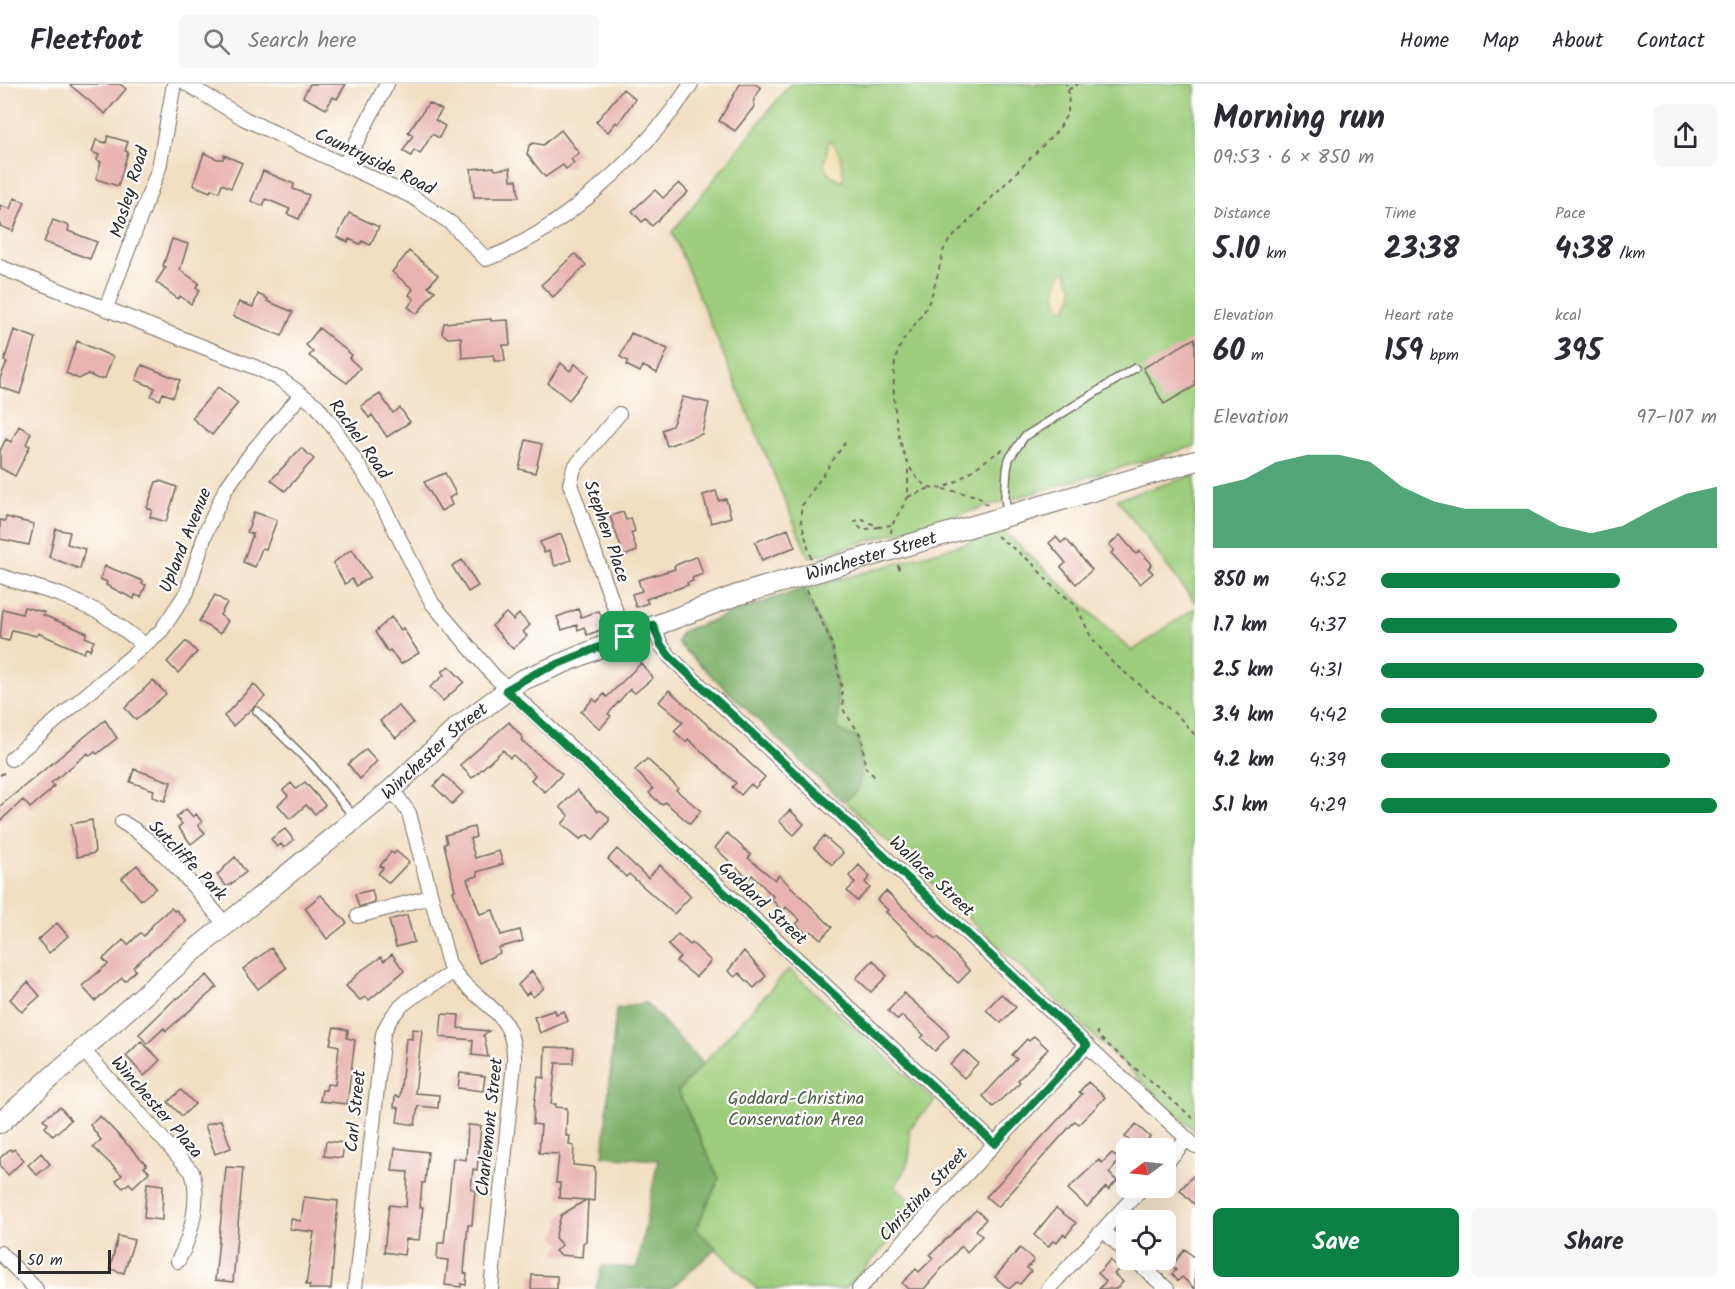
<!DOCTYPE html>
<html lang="en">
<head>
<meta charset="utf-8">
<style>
	body { margin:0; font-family:Kalam,sans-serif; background:#f7f7f7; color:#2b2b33; height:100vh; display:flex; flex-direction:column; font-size:22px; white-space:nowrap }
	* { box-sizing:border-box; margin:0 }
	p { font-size:20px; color:#7c7c81 }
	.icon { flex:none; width:33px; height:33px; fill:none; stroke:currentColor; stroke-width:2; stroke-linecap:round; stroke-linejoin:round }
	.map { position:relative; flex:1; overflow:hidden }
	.drawer { display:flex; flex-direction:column; background:#fff; width:540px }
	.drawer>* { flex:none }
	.needle { width:39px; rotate:255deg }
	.tools { position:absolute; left:1116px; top:1054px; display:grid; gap:12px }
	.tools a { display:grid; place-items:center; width:60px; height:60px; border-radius:9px; background:#fff; box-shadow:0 6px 24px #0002; font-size:30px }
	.scale { position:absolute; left:18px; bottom:15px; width:93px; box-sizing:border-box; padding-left:6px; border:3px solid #2b2b2b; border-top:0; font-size:16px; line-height:21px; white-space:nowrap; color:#2b2b2b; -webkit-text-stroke:4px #fff; paint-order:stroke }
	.pin { position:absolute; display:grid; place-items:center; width:51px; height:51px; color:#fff; margin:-26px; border-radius:12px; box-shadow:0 3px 9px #0006 }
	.round { display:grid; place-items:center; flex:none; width:63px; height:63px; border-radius:9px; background:#f7f7f7 }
	.overview { display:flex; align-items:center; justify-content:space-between; height:102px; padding:0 18px }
	h1 { font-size:33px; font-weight:700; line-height:45px }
	.stats { display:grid; grid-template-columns:repeat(3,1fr); gap:9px; height:102px; padding:6px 18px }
	.stats div { display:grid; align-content:center }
	.stats b { font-size:30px; font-weight:700 }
	.stats small { font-size:16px; font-weight:400 }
	.stats p { font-size:16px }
	.chart { height:168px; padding:12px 18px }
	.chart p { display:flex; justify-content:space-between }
	.chart svg { width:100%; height:108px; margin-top:6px; fill:#0b8043; opacity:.7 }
	.cta { display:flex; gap:12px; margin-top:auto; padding:12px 18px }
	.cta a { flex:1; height:69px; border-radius:9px; background:#0b8043; color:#fff; font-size:24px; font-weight:700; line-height:69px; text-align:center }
	.cta a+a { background:#f7f7f7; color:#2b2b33 }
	ul { padding:0 18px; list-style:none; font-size:20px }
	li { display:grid; grid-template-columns:96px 72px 1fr; align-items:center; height:45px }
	li i { height:15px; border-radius:8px; background:#0b8043 }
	header { display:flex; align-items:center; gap:36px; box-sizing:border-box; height:84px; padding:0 30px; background:#fff; border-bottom:2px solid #e1e1e2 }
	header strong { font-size:28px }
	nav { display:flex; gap:33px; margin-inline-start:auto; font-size:21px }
	.search { width:420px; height:54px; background:#f7f7f7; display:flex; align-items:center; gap:15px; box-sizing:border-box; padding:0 21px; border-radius:9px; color:#7c7c81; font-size:22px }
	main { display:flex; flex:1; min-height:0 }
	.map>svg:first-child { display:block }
	.green { fill:#9dcd7b; stroke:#647c53; stroke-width:1.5 }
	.forest { fill:#7eb06b; stroke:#546e4b; stroke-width:1.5 }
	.sand { fill:#eeda9e; stroke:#8c8264; stroke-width:1.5 }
	.building { fill:#e8b4b0 }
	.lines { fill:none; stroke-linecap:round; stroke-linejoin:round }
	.lane-casing { stroke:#716a60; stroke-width:10 }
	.street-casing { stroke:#716a60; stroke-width:16 }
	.secondary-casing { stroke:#716a60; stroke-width:22 }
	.path { stroke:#716a60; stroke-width:2; stroke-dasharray:4.5 4.5; stroke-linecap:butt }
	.lane { stroke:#fff; stroke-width:7 }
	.street { stroke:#fff; stroke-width:14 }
	.secondary { stroke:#fff; stroke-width:20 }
	.route-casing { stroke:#fff; stroke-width:12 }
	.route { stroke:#0b8043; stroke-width:8 }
	.labels { text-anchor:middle; stroke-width:4.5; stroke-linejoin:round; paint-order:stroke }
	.street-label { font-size:18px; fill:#2b2b2b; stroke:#fff }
	.park-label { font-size:18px; fill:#4d5c43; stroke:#fff }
</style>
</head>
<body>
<header>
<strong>Fleetfoot</strong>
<div class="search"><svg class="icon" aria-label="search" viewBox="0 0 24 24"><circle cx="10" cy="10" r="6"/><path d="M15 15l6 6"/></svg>Search here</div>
<nav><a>Home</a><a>Map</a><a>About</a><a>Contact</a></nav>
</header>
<main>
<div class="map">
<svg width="1195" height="1205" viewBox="0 0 1195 1205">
	<rect width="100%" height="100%" fill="#fff"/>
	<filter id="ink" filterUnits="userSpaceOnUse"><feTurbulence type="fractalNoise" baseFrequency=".0167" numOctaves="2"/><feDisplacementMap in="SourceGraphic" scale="12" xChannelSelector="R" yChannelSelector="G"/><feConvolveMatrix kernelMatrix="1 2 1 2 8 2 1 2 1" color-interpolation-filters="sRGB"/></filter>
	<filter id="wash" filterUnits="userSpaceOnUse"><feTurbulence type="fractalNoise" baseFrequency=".008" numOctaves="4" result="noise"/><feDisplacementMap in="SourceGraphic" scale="24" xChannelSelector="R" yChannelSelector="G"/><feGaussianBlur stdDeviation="1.35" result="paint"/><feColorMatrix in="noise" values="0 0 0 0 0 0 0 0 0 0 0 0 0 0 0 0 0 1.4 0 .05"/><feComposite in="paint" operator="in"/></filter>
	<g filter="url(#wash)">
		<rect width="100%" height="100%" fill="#f2dfc2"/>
		<path class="green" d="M790 0H1195V362L809 474 672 148Z
			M1195 391V519L1117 415Z
			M1005 448 1132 567 1195 524V1047L678 560 679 551 683 547 775 514Z
			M789 885 935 1017 909 1045C912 1072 910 1079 895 1102L920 1125 845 1205H757L696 1145 719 1095 678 1007Z"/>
		<path class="forest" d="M804 504C808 522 820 535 826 551 837 582 838 613 838 645L846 650 858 653C859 672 870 713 841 716L677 558 683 547Z
			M646 919 703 980 678 1007 719 1095 696 1145 716 1164 670 1205H596L602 1182 637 1184 658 1076 603 1072 616 925Z"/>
		<path class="sand" d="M829 57H832L840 72 844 94 842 98 828 89 824 81Z
			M1067 187 1069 197 1073 202 1072 212 1066 225 1060 223C1054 210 1056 200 1062 188Z"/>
		<g id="blocks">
			<path class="building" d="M69 0H120L126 5 105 30Z
				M310 0H346L337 15 333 13 326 25 303 13Z
				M740 0H755L761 4 754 15V23L735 47 719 37Z
				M623 5 635 15 618 40 616 38 608 48 596 38Z
				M429 19 442 26 435 36 445 42 439 54 432 50 420 70 414 66 411 72 403 67 413 51 408 48Z
				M561 46 579 69 571 75 574 79 566 85 563 81 545 93 527 70 529 62 533 59 543 61Z
				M108 52 128 58 125 67 128 68 118 102 96 95 101 78 97 76 99 71 92 68 96 56 106 59Z
				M204 69 217 75H223L224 71 242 79 231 104 222 100 219 108 211 105 210 108 193 101Z
				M494 83 495 86 510 84 511 96H517L519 113H474L471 85Z
				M263 87 294 100 293 105 309 111 299 135 287 130 290 125 266 115 263 122 251 117Z
				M679 99 688 108 652 142 646 135 642 138 632 127 655 106 663 114Z
				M14 114 25 118 13 147 0 142V121L10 125Z
				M349 129 379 143 370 161 362 157 360 160 349 155 348 158 337 153Z
				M53 136 69 142 68 147 97 158 90 175 44 158Z
				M172 155 188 160 180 186 199 199 196 203 200 206 191 220 180 212 178 215 156 198 166 183 163 182Z
				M409 167 438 191 428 203 435 207 417 230 408 223 414 215 409 211 413 205 392 188Z
				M575 170 586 181 553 213 541 201Z
				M258 210 268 215 267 217 293 228 282 252 233 232 239 218 253 223Z
				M491 235V237L508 236 510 261H503L505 277H494V271L462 274 461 253 448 254 442 249 444 239Z
				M319 244 352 271 349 274 360 284 347 299 309 272 313 268 306 261Z
				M14 246 36 254 20 310 0 303V294L7 278 4 277Z
				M631 249 668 265 657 289 643 282 640 288 626 281 628 277 620 273Z
				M1195 254V302L1164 320 1143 284Z
				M77 257 113 273 105 294 98 295 88 290 79 295 66 289Z
				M561 279 570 287 575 280 589 291 569 316 548 299Z
				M142 281 180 296 173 313 163 309 160 316 151 312 155 304 136 296Z
				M218 303 238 319 212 351 192 334Z
				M380 310 393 329 400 324 410 338 387 353 372 331 369 334 361 322Z
				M683 313 709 319 702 350 667 362 662 346 672 342Z
				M19 342 31 349 26 360 30 362 15 392 0 384V367L6 355 11 358Z
				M526 356 542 360 535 389 519 385Z
				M301 364 314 375 285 407 271 396Z
				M445 389 456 410 449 414 452 421 441 427 424 398Z
				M160 397 177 403 166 438 150 433 152 426 147 424 156 398Z
				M716 407 719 417 726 415 731 433 711 439 703 411Z
				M254 428 277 436 266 465 262 464 255 483 243 478 253 450 247 448Z
				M623 428 626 436 631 434 635 447 631 449 637 467 624 472 610 432Z
				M6 433 34 440 29 461 0 455V436L5 437Z
				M56 445 70 448 67 460 85 465 80 485 49 473Z
				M788 445 795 463 762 476 755 458Z
				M561 450 571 476 555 482 549 467 544 469 540 458Z
				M1120 451 1136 470 1140 467 1152 480 1148 484 1153 489 1140 500 1111 469 1114 466 1109 461Z
				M1056 453 1061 459 1066 455 1092 486 1076 500 1061 483 1066 479 1049 459Z
				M352 465 370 493 356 502 352 495 345 500 333 479Z
				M697 472 703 490 692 494 693 497 687 499 688 501 646 515 648 519 636 523 632 510 642 507 638 496 675 485 674 482Z
				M462 476 478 502 468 508 452 482Z
				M105 482 143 497 142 500 146 501 141 513 135 511 134 515 106 501 107 498 100 495Z
				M215 511 227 519 220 531 228 537 220 550 199 537Z
				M24 523 44 528 43 531 87 549 85 553 94 557 90 566 86 564 84 569 38 549 37 552 12 546 9 557 0 555 3 525 22 530Z
				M578 525 581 533 599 527 606 544 587 551 584 543 578 546 577 541 562 546 557 533Z
				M506 529 513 536 519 530 530 541 523 548 527 552 513 565 492 542Z
				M391 533 401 546 403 544 419 569 401 580 390 566 388 568 375 548Z
				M186 557 197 568 178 589 167 578Z
				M641 579 653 594 635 609 630 605 608 630 611 632 600 645 581 628 593 615 597 618 604 610 607 613Z
				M449 582 464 598 443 617 430 603 444 591 442 588Z
				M153 596 166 610 136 636 125 624Z
				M254 600 265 613 233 642 224 632Z
				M669 606 765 693 755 704 751 700 741 711 732 703 736 699 688 655 686 658 674 647 683 638 659 618Z
				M398 621 413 639 396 654 380 637Z
				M105 636 117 654 97 670 95 668 90 672 88 669 77 678 51 699 54 702 50 707 30 724 23 716 0 737V722Z
				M509 638 523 654 521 656 562 690 545 708 531 696 535 691 513 671 510 674 503 666 472 694 460 681Z
				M366 665 377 677 360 695 348 680Z
				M647 675 678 704 676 706 701 727 690 740 665 718 662 721 649 709 653 705 635 686Z
				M134 685 171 698 165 717 152 713 154 706 130 698Z
				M444 691 463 709 452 720 434 702Z
				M305 698 325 721 315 730 306 721 290 735 278 721 288 712 283 706 291 699 296 705Z
				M577 706 598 728 600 726 609 733V737L593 756 588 751 580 755 562 740 569 732 560 723Z
				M186 725 193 733 196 730 202 738 198 741 205 749 191 760 178 743 182 740 176 733Z
				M790 726 804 740 794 751 779 737Z
				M92 736 95 769 77 773 71 740Z
				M474 743 476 753 470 755 475 774 499 767 503 780 477 788 478 792 467 795 480 830 493 826 501 851 520 846 523 857 498 864 500 869 479 879 453 807 455 806 444 760 447 759 445 751Z
				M285 745 294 756 284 764 281 760 277 763 271 755Z
				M727 749 751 771 748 774 775 796 779 791 832 843 821 855 811 847 808 851 796 840 800 836 786 823 783 827 771 815 773 812 752 791 749 795 715 764Z
				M824 752 843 769 832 781 814 764Z
				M617 765 648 794 660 781 691 812 674 830 629 790 626 793 608 775Z
				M396 767 409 778 389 799 378 790 383 784 380 782 391 768 394 770Z
				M235 773 246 788 227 803 217 791Z
				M137 781 156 804 141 816 122 794Z
				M859 781 870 793 865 798 870 804 857 817 847 807 855 799 849 792Z
				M372 806 375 818 359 823 355 810Z
				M886 807 936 855 938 853 970 887 958 899 886 828 888 826 877 816Z
				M321 811 347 839 327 855 305 824Z
				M171 824 174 827 176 826 186 837 133 883 136 886 125 897 122 894 95 917 82 902 108 880 103 875 123 856 128 861 140 849 144 852 155 838Z
				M407 831 414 858 396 863 389 836Z
				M57 839 68 852 49 869 38 856Z
				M678 850 690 861 692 859 711 877 696 893 676 877 680 873 668 861Z
				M271 864 286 884 258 905 243 885Z
				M744 867 766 892 754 904 739 889 735 893 728 887Z
				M392 870 404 887 369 916 366 913 360 916 346 902 362 886 381 873 384 877Z
				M873 876 887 892 871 908 856 894Z
				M532 887 544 904 533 913 529 908 526 911 518 901Z
				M207 891 217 903 166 947 164 944 147 960 139 950 176 914 177 915Z
				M28 898 40 912 22 928 10 915Z
				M904 909 942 943 949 952 935 967 921 954 924 951 902 932 898 936 888 927Z
				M1001 910 1016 923 1001 939 986 926Z
				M555 926 556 930 564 927 568 937 540 949 534 933Z
				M442 930 459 931 458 944 489 947 482 952 484 951 488 973 472 971 473 956 440 953Z
				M334 943 348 946 347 954 355 956 347 1020 320 1017 322 1006H326L327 1000 335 1001 339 962 330 960Z
				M412 945 422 946 415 1009 439 1011 438 1024 418 1022 415 1041 397 1038 399 1024 394 1023 395 1012 400 1013 406 954 412 955Z
				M1034 952 1048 965 1018 996 1020 998 993 1023 983 1012 1017 975 1012 971 1027 955 1029 957Z
				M141 957 160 976 144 992 126 972Z
				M545 963 574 964 573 979H556L551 1020H556L555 1023 567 1024 566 1052H570L569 1061 574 1062 573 1081 595 1083 594 1117 588 1116 586 1157 583 1159 582 1173 560 1171 555 1167 562 1161 555 1154 561 1131 586 1116 559 1114 560 1099H556L559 1070 539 1069 541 1041 533 1040 534 1022 538 993 544 994Z
				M964 966 978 979 964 994 950 981Z
				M460 989 485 992 483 1007 458 1004Z
				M1088 998 1105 1013 1096 1023 1079 1040 1075 1037 998 1123 986 1113 1082 1010 1079 1008Z
				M181 1006 195 1020 182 1032 168 1018Z
				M60 1023 71 1036 53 1052 45 1043 48 1040 43 1035Z
				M100 1032 147 1081 144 1083 149 1088 133 1103 129 1099 123 1104 116 1097 122 1091 93 1063 101 1056 90 1041Z
				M221 1036 231 1064 215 1070 205 1041Z
				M1136 1040 1150 1053 1139 1065 1125 1053Z
				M468 1041 481 1042 477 1086 473 1085 471 1105 475 1107 472 1141H468L464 1189 467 1190 466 1201 461 1200V1203L445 1201 448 1176 437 1175 438 1159H444L453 1074 466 1076Z
				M326 1057 344 1059 342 1074 324 1072Z
				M395 1064 428 1068 425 1099H422L420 1123H423L419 1156 406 1155 404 1171 384 1168 389 1121 406 1123 408 1088 392 1087Z
				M10 1065 12 1067 14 1065 24 1076 8 1091 0 1082V1074Z
				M41 1069 50 1080 37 1091 28 1081Z
				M1112 1069 1120 1076 1109 1089 1117 1097 1108 1106 1106 1103 1087 1123 1068 1105 1099 1076 1102 1079Z
				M226 1083 243 1084 233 1198 215 1196Z
				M1195 1090V1121L1180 1106Z
				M147 1099 163 1101 162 1136 144 1134Z
				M304 1113 338 1117 331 1205H309L310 1201H306L314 1148 290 1145 291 1135 301 1137Z
				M1056 1124 1076 1139 1066 1152 1063 1150 1056 1159 1053 1157 1048 1163 1034 1151Z
				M976 1126 986 1135 976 1146 982 1152 967 1168 961 1162 924 1205H908L902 1199 916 1185 919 1188 933 1174 930 1171Z
				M118 1152 134 1156 124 1189 110 1185Z
				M1020 1164 1034 1176 1027 1184 1031 1187 1020 1200 1017 1198 1009 1205 995 1193Z
				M1185 1165 1195 1174V1205L1182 1193 1178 1197 1172 1190 1176 1186 1172 1182Z
				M1110 1176 1119 1185 1114 1190 1123 1198 1116 1205H1099L1106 1197 1098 1189Z
				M532 1191 557 1192V1205H531Z"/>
		</g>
	</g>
	<g filter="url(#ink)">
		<use href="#blocks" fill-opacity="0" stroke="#716a60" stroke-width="1.5"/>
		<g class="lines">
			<g class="lane-casing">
				<path id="lane" d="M1007 431 1005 413 1007 386 1009 375 1024 353 1135 284
					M257 627 311 680 354 733"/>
			</g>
			<g class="street-casing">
				<path id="street" d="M187 0 245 35 413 113 452 140 486 175C559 150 650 64 691 0
					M345 80 387 0
					M0 183 257 284 280 295 317 322 334 344 377 410 432 519 493 591 995 1060
					M106 224 159 84 174 0
					M619 330 574 384 570 400 625 553
					M0 492 61 511 101 529 145 561
					M653 541 661 561 670 573 1195 1062
					M11 675 161 547 187 508 206 448 225 406 252 368 301 311
					M392 705 409 729 449 880C471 920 517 922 514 979L491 1205
					M122 738C164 762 195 805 226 841
					M358 832 430 813
					M83 966 192 1088C201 1115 191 1153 178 1177
					M1166 1079 1187 1055
					M1103 1146 1126 1168
					M0 1169 36 1205
					M1135 1176 1167 1205
					M355 1205 383 950C396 915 424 908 453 888
					M859 1205 1087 961
					M1048 1205 1142 1104"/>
			</g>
			<g class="secondary-casing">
				<g id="secondary">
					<path id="s1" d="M0 1039 189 871 392 705 459 642 520 597 625 553 737 511 1195 377"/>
				</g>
			</g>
			<path class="path" d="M1068 6 1078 0
				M1003 366C985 374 956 402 941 404 896 410 889 302 896 274 900 254 918 240 927 222 935 205 939 184 944 165L949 157 1059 45 1068 28 1069 10 1066 0
				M943 405 978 412 987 421
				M908 413 930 404
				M879 443 862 446 855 438 860 434 879 443 891 441
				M891 449 892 441 908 413V384
				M997 452 1031 478 1053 503 1076 521 1091 553 1112 578 1179 633 1195 651
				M811 474 801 437V423L846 357
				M898 481 900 489
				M807 506 831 557 841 600 844 627 862 653 865 683 876 694
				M0 691 6 688
				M1097 947 1099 953 1195 1036"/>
			<use href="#lane" class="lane"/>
			<use href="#street" class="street"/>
			<use href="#secondary" class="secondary"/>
		</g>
	</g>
	<g class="lines" filter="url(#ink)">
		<g class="route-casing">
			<path id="route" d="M653 541 661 561 670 573 1087 961 995 1060 506 606 536 589Z"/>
		</g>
		<use href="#route" class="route"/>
	</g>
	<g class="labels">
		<g class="street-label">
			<text transform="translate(375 77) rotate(26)" y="6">Countryside Road</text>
			<text transform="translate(129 108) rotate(-73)" y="6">Mosley Road</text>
			<text transform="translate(360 355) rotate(55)" y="6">Rachel Road</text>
			<text transform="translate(607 447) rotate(71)" y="6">Stephen Place</text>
			<text transform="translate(185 456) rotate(-68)" y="6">Upland Avenue</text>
			<text dy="6" stroke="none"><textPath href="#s1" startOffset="1056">Winchester Street</textPath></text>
			<text dy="6" stroke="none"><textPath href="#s1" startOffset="572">Winchester Street</textPath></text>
			<text transform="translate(188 776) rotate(46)" y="6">Sutcliffe Park</text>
			<text transform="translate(932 792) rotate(43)" y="6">Wallace Street</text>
			<text transform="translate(763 819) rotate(43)" y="6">Goddard Street</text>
			<text transform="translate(157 1023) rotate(49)" y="6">Winchester Plaza</text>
			<text transform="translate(355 1027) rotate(-84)" y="6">Carl Street</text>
			<text transform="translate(489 1043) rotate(-84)" y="6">Charlemont Street</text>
			<text transform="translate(923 1110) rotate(-47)" y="6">Christina Street</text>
		</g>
		<g class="park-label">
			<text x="796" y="1020">Goddard-Christina<tspan x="796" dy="21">Conservation Area</tspan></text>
		</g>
	</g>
</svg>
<div class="tools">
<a><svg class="needle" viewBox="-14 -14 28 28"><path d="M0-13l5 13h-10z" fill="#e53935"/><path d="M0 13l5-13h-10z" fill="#7c7c81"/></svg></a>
<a><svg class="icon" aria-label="locate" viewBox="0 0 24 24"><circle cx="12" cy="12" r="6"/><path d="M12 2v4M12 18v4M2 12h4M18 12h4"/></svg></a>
</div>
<div class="scale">50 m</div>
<div class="pin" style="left:625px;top:553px;background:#1e9e55"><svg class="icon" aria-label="arrive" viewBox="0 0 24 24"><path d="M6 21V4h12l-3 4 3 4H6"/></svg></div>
</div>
<section class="drawer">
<div class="overview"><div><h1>Morning run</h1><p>09:53 · 6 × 850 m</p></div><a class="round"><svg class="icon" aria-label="share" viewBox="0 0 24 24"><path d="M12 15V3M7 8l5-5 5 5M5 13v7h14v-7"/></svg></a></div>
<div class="stats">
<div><p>Distance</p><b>5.10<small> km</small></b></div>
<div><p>Time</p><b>23:38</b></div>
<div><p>Pace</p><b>4:38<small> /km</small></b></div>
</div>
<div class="stats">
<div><p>Elevation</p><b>60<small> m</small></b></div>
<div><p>Heart rate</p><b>159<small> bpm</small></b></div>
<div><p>kcal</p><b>395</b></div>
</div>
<div class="chart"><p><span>Elevation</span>97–107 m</p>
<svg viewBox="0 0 160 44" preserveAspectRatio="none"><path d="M0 44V19L10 16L20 9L30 6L40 6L50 9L60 19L70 25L80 28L90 28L100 28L110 35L120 38L130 35L140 28L150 22L160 19V44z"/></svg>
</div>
<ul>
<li><b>850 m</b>4:52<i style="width:71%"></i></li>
<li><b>1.7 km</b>4:37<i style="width:88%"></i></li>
<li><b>2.5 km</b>4:31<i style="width:96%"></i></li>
<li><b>3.4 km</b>4:42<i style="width:82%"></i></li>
<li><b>4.2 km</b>4:39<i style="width:86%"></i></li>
<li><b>5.1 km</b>4:29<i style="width:100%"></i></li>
</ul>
<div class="cta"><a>Save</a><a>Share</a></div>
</section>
</main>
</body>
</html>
